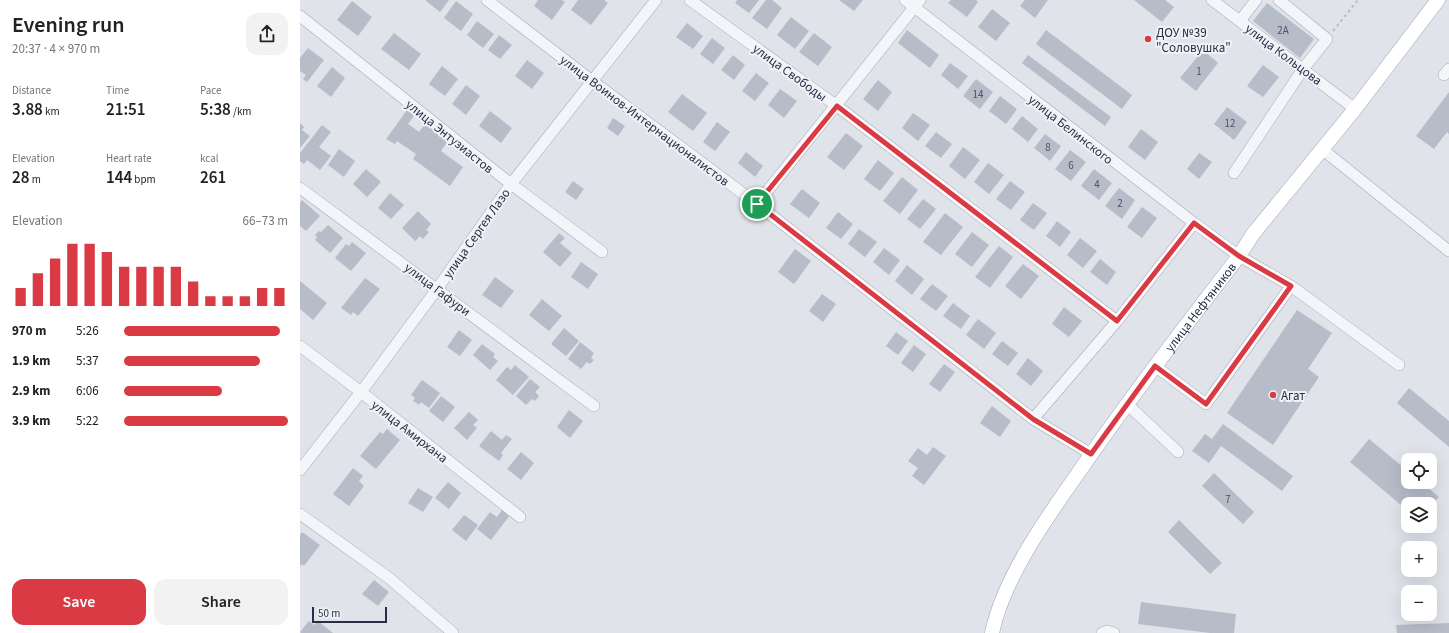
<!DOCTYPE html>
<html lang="en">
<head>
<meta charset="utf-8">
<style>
	body { margin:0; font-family:"Source Sans 3",sans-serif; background:#f2f2f2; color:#222; height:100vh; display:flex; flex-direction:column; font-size:15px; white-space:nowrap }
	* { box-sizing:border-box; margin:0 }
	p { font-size:13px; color:#767676 }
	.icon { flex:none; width:22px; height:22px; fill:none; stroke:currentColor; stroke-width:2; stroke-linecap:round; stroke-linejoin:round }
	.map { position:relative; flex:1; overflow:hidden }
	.drawer { display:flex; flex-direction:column; background:#fff; width:300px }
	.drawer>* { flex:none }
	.buttons { position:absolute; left:1101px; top:453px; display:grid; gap:8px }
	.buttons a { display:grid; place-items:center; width:36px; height:36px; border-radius:8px; background:#fff; box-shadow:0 4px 16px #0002; font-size:20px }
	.scale { position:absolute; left:12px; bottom:10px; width:75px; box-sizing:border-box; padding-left:4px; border:2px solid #272f44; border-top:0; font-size:11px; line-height:14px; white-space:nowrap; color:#272f44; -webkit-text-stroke:3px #f0f2f8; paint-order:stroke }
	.pin { position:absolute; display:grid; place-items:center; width:34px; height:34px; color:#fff; margin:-17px; border:2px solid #fff; border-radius:50%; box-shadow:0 1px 4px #0007 }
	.round { display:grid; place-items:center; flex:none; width:42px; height:42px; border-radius:12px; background:#f2f2f2 }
	.overview { display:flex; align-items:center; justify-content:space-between; height:68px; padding:0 12px }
	h1 { font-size:22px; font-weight:600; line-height:30px }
	.metrics { display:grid; grid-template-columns:repeat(3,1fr); gap:6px; height:68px; padding:4px 12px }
	.metrics div { display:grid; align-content:center }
	.metrics b { font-size:17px; font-weight:600 }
	.metrics small { font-size:11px; font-weight:400 }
	.metrics p { font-size:11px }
	.chart { height:112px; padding:8px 12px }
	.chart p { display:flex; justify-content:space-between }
	.chart svg { width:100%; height:72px; margin-top:4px; stroke:#da3a43; stroke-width:6 }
	.action { display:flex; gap:8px; margin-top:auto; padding:8px 12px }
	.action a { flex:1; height:46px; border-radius:12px; background:#da3a43; color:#fff; font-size:16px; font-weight:600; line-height:46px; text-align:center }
	.action a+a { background:#f2f2f2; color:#222 }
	ul { padding:0 12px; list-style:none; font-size:13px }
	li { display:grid; grid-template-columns:64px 48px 1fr; align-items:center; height:30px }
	li i { height:10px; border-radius:5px; background:#da3a43 }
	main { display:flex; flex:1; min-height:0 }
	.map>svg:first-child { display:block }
	.building { fill:#b7bcc9 }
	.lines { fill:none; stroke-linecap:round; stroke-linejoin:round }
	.minor-casing { stroke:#a5a9b5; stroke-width:12 }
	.major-casing { stroke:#9ea6b7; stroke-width:15 }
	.path { stroke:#babec6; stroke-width:2; stroke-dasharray:3 3; stroke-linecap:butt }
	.minor { stroke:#f3f5f8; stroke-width:11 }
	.major { stroke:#fff; stroke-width:14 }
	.route-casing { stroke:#fff; stroke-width:8 }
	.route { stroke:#da3a43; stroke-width:5 }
	.poi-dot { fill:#da3a43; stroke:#f0f2f8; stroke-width:1.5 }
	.labels { text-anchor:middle; stroke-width:4; stroke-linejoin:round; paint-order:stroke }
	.number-label { font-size:11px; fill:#4b5265 }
	.poi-label { font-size:13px; fill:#272f44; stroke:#f0f2f8; text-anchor:start }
	.street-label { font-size:13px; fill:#272f44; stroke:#f0f2f8 }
</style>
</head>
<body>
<main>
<section class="drawer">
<div class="overview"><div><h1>Evening run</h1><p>20:37 · 4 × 970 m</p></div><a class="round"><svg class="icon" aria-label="share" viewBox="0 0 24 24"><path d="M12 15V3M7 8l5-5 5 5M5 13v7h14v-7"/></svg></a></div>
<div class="metrics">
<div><p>Distance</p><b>3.88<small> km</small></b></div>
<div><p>Time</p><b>21:51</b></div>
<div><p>Pace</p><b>5:38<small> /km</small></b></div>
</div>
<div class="metrics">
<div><p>Elevation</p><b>28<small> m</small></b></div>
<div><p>Heart rate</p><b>144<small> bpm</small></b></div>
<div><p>kcal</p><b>261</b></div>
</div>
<div class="chart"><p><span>Elevation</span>66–73 m</p>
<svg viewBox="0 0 160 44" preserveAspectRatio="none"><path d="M5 44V33M15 44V24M25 44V15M35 44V6M45 44V6M55 44V11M65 44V20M75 44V20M85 44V20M95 44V20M105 44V29M115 44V38M125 44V38M135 44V38M145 44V33M155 44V33"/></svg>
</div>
<ul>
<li><b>970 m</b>5:26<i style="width:95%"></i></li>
<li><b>1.9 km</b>5:37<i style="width:83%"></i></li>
<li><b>2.9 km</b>6:06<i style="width:60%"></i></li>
<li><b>3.9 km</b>5:22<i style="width:100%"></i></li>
</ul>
<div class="action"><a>Save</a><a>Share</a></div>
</section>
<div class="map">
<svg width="1149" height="633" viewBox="0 0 1149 633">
	<rect width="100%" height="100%" fill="#e0e3ea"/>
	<path class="building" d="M125 0H149L140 12Z
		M238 0H262L265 2 252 20 234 6Z
		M278 0H304L308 3 291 25 271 10Z
		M437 0H459L449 13 435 3Z
		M466 0H472L482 8 467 29 452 18Z
		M539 0H563L554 11Z
		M651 0H676L678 2 667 17 648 3Z
		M725 0H748L735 18 720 6Z
		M834 0H865L874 7 862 22Z
		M52 1 72 17 58 36 37 20Z
		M156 1 173 14 161 31 144 18Z
		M967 3 1014 39 1000 58 953 21Z
		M692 9 710 23 696 41 678 27Z
		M491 17 509 31 495 49 477 35Z
		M177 21 194 34 183 48 167 35Z
		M387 23 403 36 393 49 376 37Z
		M607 30 639 55 630 68 598 43Z
		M746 30 832 95 822 109 736 44Z
		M94 33 121 54 109 70 81 49Z
		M514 33 532 47 518 66 499 52Z
		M199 35 212 45 200 59 188 50Z
		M412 38 425 48 413 64 400 54Z
		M8 48 24 60 7 82 3 79 6 75 0 71V58Z
		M903 50 918 63 896 91 880 78Z
		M433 55 445 65 434 80 421 70Z
		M728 55 811 117 805 126 722 63Z
		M227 60 244 73 232 89 215 76Z
		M650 63 668 76 658 89 641 75Z
		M963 65 979 77 963 97 947 86Z
		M142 66 158 79 145 96 129 84Z
		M32 67 45 78 31 97 17 86Z
		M456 73 469 83 455 101 442 91Z
		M676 79 693 92 680 109 663 96Z
		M578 80 592 92 578 111 563 99Z
		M166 85 180 96 166 115 152 104Z
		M480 89 497 101 484 118 468 105Z
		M1149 92V134L1147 132 1134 149 1116 136Z
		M382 94 407 113 393 131 368 112Z
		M700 96 717 109 706 124 689 111Z
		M927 107 947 122 934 140 914 124Z
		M107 110 114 116 108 124 119 132 125 124 148 141 141 151 163 167 150 186 113 159 116 154 97 141 95 144 86 139Z
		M190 111 212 128 201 143 179 126Z
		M613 113 630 125 618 141 602 128Z
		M722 116 738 129 728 142 712 129Z
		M313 118 325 126 318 136 307 128Z
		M417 122 430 132 415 151 403 142Z
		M0 123 4 127 2 130 10 136 0 148Z
		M22 125 31 132 19 147 31 156 20 170 7 160 4 164 0 161V153Z
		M841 129 858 142 845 160 828 147Z
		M636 132 652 144 641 158 625 146Z
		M546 133 563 146 544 170 527 157Z
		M745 134 761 146 750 161 734 148Z
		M663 147 680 160 665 179 649 166Z
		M39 149 55 161 44 177 28 165Z
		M770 150 786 162 771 181 755 169Z
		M446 152 463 166 455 177 438 163Z
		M899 153 912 162 899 179 887 169Z
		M578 160 594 173 580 191 564 179Z
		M688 163 704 175 689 194 674 182Z
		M66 169 81 182 67 197 53 184Z
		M794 169 812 183 799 200 781 186Z
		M602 177 618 190 600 214 583 201Z
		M273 181 284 189 276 200 265 192Z
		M710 181 725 192 711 210 696 199Z
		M819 188 835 200 822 219 805 206Z
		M502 189 520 203 509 218 490 204Z
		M90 193 104 205 91 219 78 208Z
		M623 199 636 209 620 229 607 219Z
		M2 200 20 216 6 231 0 226V203Z
		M733 203 747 213 734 230 720 220Z
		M842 207 857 218 842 238 827 227Z
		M118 211 131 224 126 230 129 232 123 239 120 236 115 241 102 228Z
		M538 212 553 224 541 239 526 228Z
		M645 213 663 227 641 255 623 242Z
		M757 221 771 232 760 247 746 236Z
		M28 225 43 238 30 253 15 240 17 237 15 235 19 231 21 232Z
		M559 229 577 242 565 257 548 244Z
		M672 232 689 245 672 267 655 254Z
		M259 233 265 238 260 243 272 253 260 267 243 252Z
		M780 238 797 251 783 268 767 255Z
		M52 242 66 253 51 271 35 258 46 244 49 246Z
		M699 246 713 257 690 288 675 277Z
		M584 248 600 260 589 275 573 262Z
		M495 249 511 261 494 284 478 272Z
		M800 259 816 272 807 285 790 272Z
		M281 262 298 274 288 289 271 277Z
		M723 264 739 276 721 299 705 286Z
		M607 265 624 279 612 295 595 281Z
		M195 277 214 291 201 308 182 295Z
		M65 278 80 289 58 316 53 312 51 315 41 308Z
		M0 281 27 303 13 320 0 309Z
		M632 284 648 296 636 311 620 299Z
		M522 294 536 304 523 322 509 311Z
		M242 299 262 316 249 331 229 315Z
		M653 303 670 316 661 329 643 316Z
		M764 307 782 321 769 337 752 324Z
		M997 310 1032 333 1008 369 1019 377 973 445 927 413Z
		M678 319 696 333 684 349 666 335Z
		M264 328 279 341 266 356 251 344Z
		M159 330 172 340 160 356 147 347Z
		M596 332 608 341 598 355 586 346Z
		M702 341 718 353 708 366 692 354Z
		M280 342 294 353 291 358 294 360 290 364 287 362 281 369 268 359Z
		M182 344 195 354 193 357 198 361 190 370 173 355Z
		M614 345 626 354 613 372 601 363Z
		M728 358 743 371 731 386 716 374Z
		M644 364 655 372 640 392 629 384Z
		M215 365 229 377 213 395 196 380 207 367 211 370Z
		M230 379 240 387 235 392 239 396 235 401 232 399 226 405 216 396Z
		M122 380 140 393 129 408 121 402 119 405 113 401 115 398 111 395Z
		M1109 388 1149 421V447L1097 403Z
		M141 396 155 407 143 422 129 411Z
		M692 406 711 421 700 437 680 423Z
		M269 410 283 421 270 438 257 427Z
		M169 412 178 420 173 425 177 428 167 440 154 428Z
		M923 424 993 476 982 491 921 446 909 463 892 451 905 434 912 439Z
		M87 429 100 440 76 469 60 456 80 432 83 434Z
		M191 431 202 440 206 435 212 439 201 453 203 455 199 461 179 446Z
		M1069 439 1108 471V482H1121L1139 497 1130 507V504H1108V511L1050 462Z
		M633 447 646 456 624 485 612 476 618 468 608 461 618 448 627 455Z
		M221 452 234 463 221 480 207 469Z
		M53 468 63 476 59 481 64 486 49 506 33 494Z
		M914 473 954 512 943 524 902 486Z
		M148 482 161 493 149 509 135 498Z
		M118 488 133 497 123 512 108 503Z
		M202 510 210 515 191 540 177 529 190 512 197 517Z
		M164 515 178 525 166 541 152 530Z
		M879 520 922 563 910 574 868 532Z
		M2 532 20 545 4 566 2 564 0 566V535Z
		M74 580 89 592 78 606 62 594Z
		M841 602 936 614 934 633H910L838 624Z
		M9 621 14 625 18 621 33 633H1L0 632Z
		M1149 623V633H1097L1096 625Z"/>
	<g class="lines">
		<g class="minor-casing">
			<path id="minor" d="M187 0 291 80 457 204 733 419 791 454
				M390 0 537 106 817 321
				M605 0 894 223 939 256 991 286 1099 365
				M912 0 1055 109
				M0 16 211 184 302 252
				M940 21 956 0
				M1144 75 1149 69
				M1022 149 1149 251
				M934 173 1003 69 1027 39 979 0
				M0 188 294 406
				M457 204 620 0
				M0 346 61 392 220 517
				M855 366 906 404 991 286
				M827 404 878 452
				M733 419 817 321 894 223
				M0 470 61 392 137 289 211 184 356 0
				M0 514 89 578 153 633
				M802 633 807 631 814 633"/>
		</g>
		<g class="major-casing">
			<g id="major">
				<path id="s1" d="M692 633C703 580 743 523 774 479 826 403 883 329 939 256L953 234 1055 109 1138 0"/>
			</g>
		</g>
		<path class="path" d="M1033 31 1058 0"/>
		<use href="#minor" class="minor"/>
		<use href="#major" class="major"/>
	</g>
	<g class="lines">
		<g class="route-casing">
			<path id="route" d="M537 106 817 321 894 223 939 256 991 286 906 404 855 366 791 454 733 419 457 204Z"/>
		</g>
		<use href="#route" class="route"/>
	</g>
	<g class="poi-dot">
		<circle cx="848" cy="39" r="4"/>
		<circle cx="973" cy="395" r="4"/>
	</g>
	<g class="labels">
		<g class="number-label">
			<text x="983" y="34">2А</text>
			<text x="899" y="75">1</text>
			<text x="678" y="98">14</text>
			<text x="930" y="127">12</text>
			<text x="748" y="151">8</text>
			<text x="771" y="169">6</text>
			<text x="797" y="188">4</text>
			<text x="820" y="207">2</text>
			<text x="928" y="503">7</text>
		</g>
		<g class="poi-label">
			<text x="856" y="37">ДОУ №39<tspan x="856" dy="15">"Соловушка"</tspan></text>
			<text x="981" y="400">Агат</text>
		</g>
		<g class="street-label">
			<text transform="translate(984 54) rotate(37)" y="5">улица Кольцова</text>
			<text transform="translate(490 72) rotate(36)" y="5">улица Свободы</text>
			<text transform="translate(345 120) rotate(37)" y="5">улица Воинов-Интернационалистов</text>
			<text transform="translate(771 129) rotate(38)" y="5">улица Белинского</text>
			<text transform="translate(150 136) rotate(39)" y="5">улица Энтузиастов</text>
			<text transform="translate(176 233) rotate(-55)" y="5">улица Сергея Лазо</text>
			<text transform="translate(138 289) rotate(37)" y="5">улица Гафури</text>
			<text dy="5" stroke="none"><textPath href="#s1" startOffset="389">улица Нефтяников</textPath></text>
			<text transform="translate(110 431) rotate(38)" y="5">улица Амирхана</text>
		</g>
	</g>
</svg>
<div class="buttons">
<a><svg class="icon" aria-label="locate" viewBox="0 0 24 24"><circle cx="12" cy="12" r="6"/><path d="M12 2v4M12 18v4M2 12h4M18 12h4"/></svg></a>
<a><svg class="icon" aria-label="layers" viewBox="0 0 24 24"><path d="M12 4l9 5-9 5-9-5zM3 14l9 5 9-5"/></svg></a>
<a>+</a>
<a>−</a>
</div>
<div class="scale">50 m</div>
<div class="pin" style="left:457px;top:204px;background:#1e9e55"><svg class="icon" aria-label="arrive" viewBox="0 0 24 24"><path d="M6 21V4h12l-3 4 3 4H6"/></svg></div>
</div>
</main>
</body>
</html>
